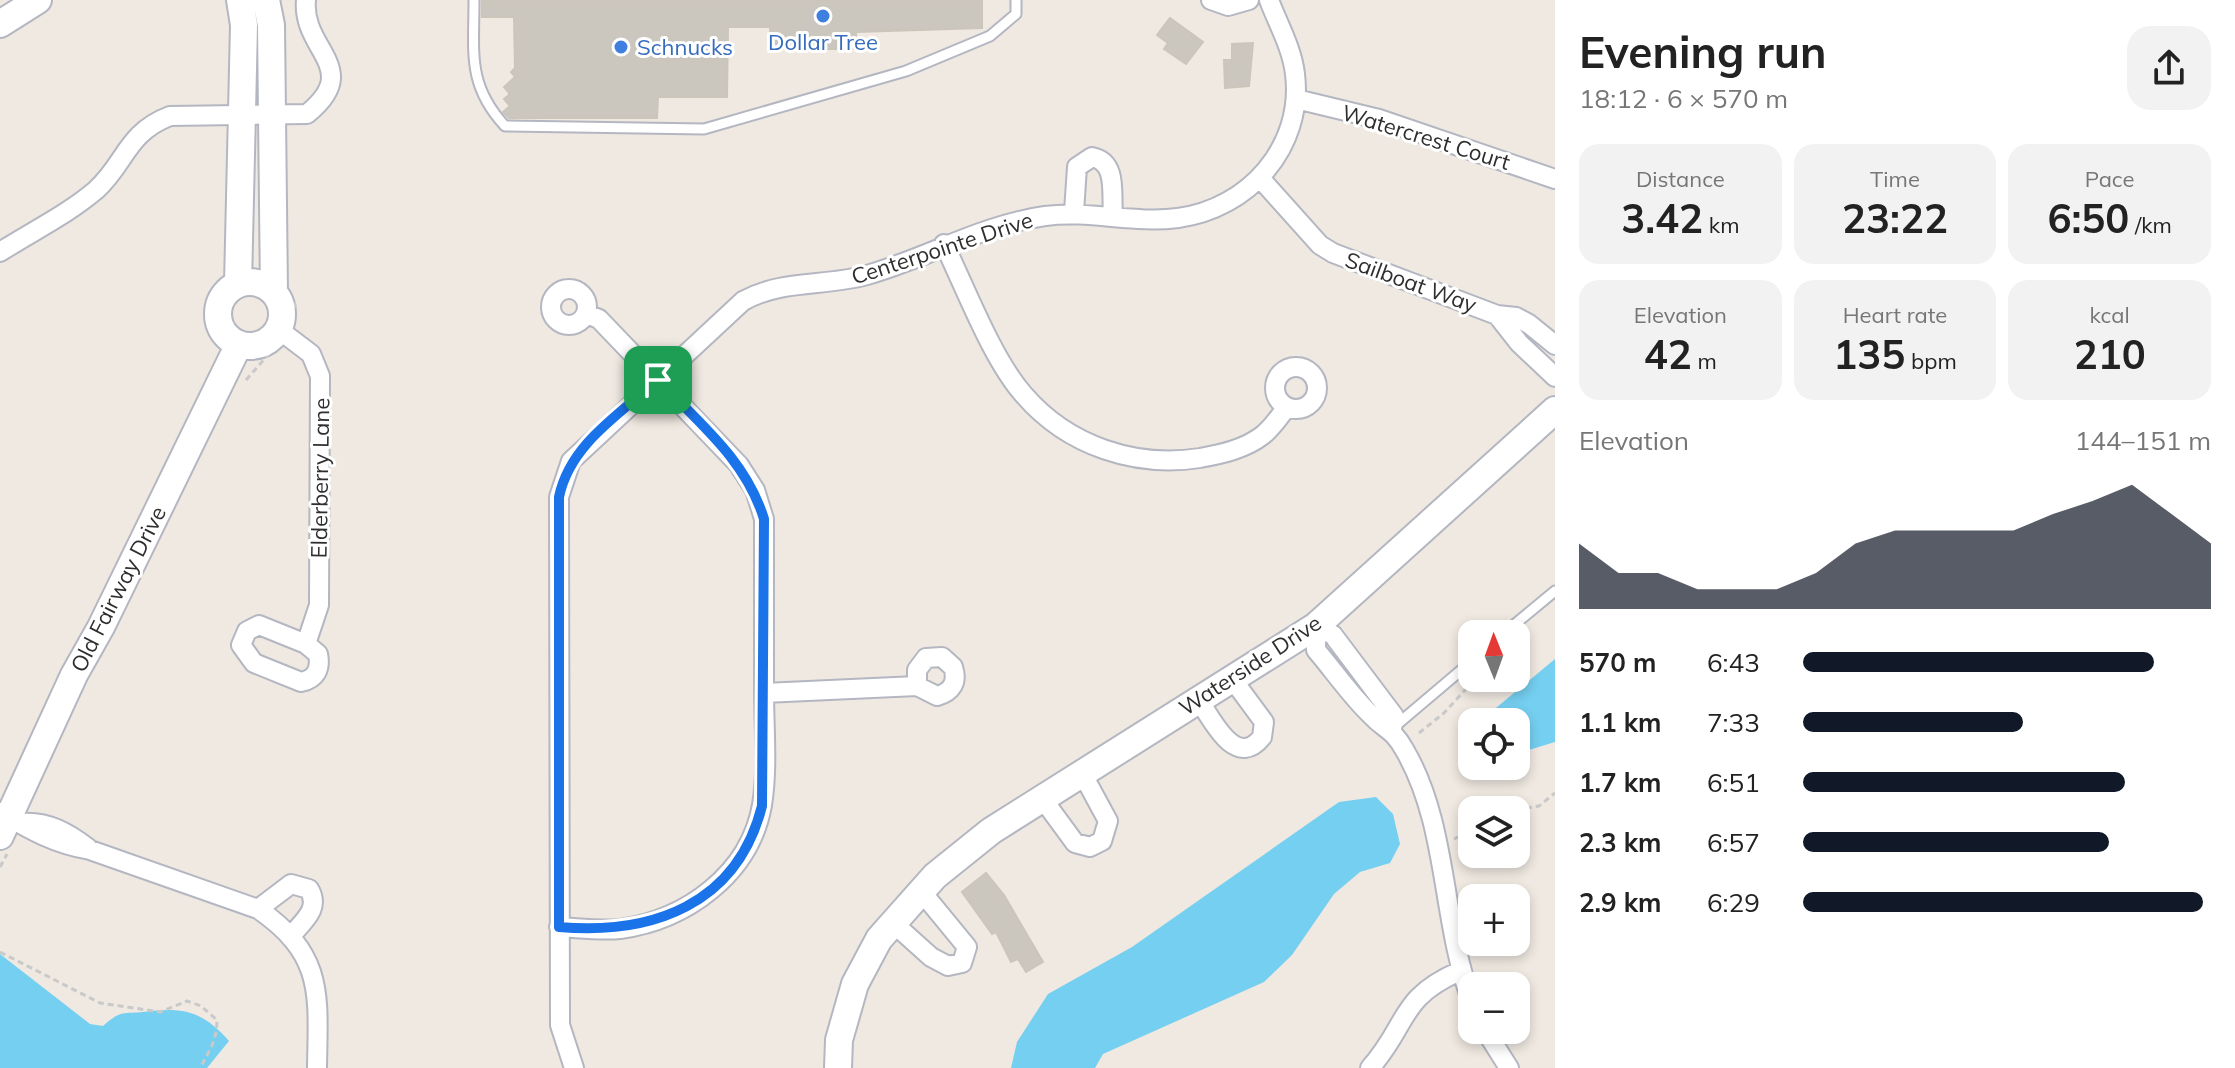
<!DOCTYPE html>
<html lang="en">
<head>
<meta charset="utf-8">
<style>
	body { margin:0; font-family:Mulish,sans-serif; background:#f2f2f2; color:#222; height:100vh; display:flex; flex-direction:column; font-size:30px; white-space:nowrap }
	* { box-sizing:border-box; margin:0 }
	p { font-size:26px; color:#767676 }
	.icon { flex:none; width:44px; height:44px; fill:none; stroke:currentColor; stroke-width:2; stroke-linecap:round; stroke-linejoin:round }
	.map { position:relative; flex:1; overflow:hidden }
	.side { display:flex; flex-direction:column; background:#fff; width:680px }
	.side>* { flex:none }
	.needle { width:52px; rotate:359deg }
	.fabs { position:absolute; left:1458px; top:620px; display:grid; gap:16px }
	.fabs a { display:grid; place-items:center; width:72px; height:72px; border-radius:16px; background:#fff; box-shadow:0 4px 12px #0003; font-size:40px }
	.pin { position:absolute; display:grid; place-items:center; width:68px; height:68px; color:#fff; margin:-34px; border-radius:16px; box-shadow:0 4px 12px #0006 }
	.round { display:grid; place-items:center; flex:none; width:84px; height:84px; border-radius:24px; background:#f2f2f2 }
	.summary { display:flex; align-items:center; justify-content:space-between; height:136px; padding:0 24px }
	h1 { font-size:44px; font-weight:700; line-height:60px }
	.metrics { display:grid; grid-template-columns:repeat(3,1fr); gap:12px; height:136px; padding:8px 24px }
	.metrics div { display:grid; align-content:center; border-radius:20px; background:#f2f2f2; text-align:center }
	.metrics b { font-size:40px; font-weight:700 }
	.metrics small { font-size:22px; font-weight:400 }
	.metrics p { font-size:22px }
	.chart { height:224px; padding:16px 24px }
	.chart p { display:flex; justify-content:space-between }
	.chart svg { width:100%; height:144px; margin-top:8px; fill:#111827; opacity:.7 }
	ul { padding:0 24px; list-style:none; font-size:26px }
	li { display:grid; grid-template-columns:128px 96px 1fr; align-items:center; height:60px }
	li i { height:20px; border-radius:10px; background:#111827 }
	main { display:flex; flex:1; min-height:0 }
	.map>svg:first-child { display:block }
	.water { fill:#75cff0 }
	.building { fill:#cbc7bf; stroke:#cbc5ba; stroke-width:2 }
	.lines { fill:none; stroke-linecap:round; stroke-linejoin:round }
	.lane-casing { stroke:#b4b7c1; stroke-width:13 }
	.street-casing { stroke:#b4b7c1; stroke-width:22 }
	.secondary-casing { stroke:#b4b7c1; stroke-width:30 }
	.path { stroke:#c9c9c9; stroke-width:3; stroke-dasharray:6 4; stroke-linecap:butt }
	.lane { stroke:#fff; stroke-width:9 }
	.street { stroke:#fff; stroke-width:18 }
	.secondary { stroke:#fff; stroke-width:26 }
	.route-casing { stroke:#fff; stroke-width:16 }
	.route { stroke:#1a73e8; stroke-width:10 }
	.shop-dot { fill:#3f7fe0; stroke:#fff; stroke-width:3 }
	.labels { text-anchor:middle; stroke-width:6; stroke-linejoin:round; paint-order:stroke }
	.shop-label { font-size:22px; fill:#366cbe; stroke:#fff }
	.street-label { font-size:22px; fill:#2e2e2e; stroke:#fff }
</style>
</head>
<body>
<main>
<div class="map">
<svg width="1555" height="1068" viewBox="0 0 1555 1068">
	<rect width="100%" height="100%" fill="#efe9e1"/>
	<path class="water" d="M1555 659V742L1516 754V722H1479Z
		M1376 797 1393 814 1400 844 1390 863 1360 872 1334 894 1292 955 1264 982 1103 1054 1095 1068H1011L1017 1042 1048 994 1132 947 1339 802Z
		M0 954 90 1024 103 1026C121 1010 122 1014 143 1012 182 1007 202 1010 229 1041L207 1068H0Z"/>
	<path class="building" d="M482 0H982V28L856 32V49H771L770 27H728L727 97H658L657 118H509L503 112 510 106 504 99 510 94 504 87 515 77 511 72 515 68 514 17H482Z
		M1170 18 1203 42 1186 64 1164 49 1168 43 1157 35Z
		M1253 43 1249 86 1225 88 1224 60H1232V44Z
		M986 873 1004 895 1043 962 1026 972 1018 959 1011 962 996 932 992 934 962 892Z"/>
	<g class="lines">
		<g class="lane-casing">
			<path id="lane" d="M474 0C474 53 467 85 505 126L704 129 906 71 990 36 1016 14V0
				M1503 634 1555 591
				M1394 727 1472 661"/>
		</g>
		<g class="street-casing">
			<path id="street" d="M1211 0 1228 6 1249 0
				M1296 99 1379 119 1555 179
				M1260 178 1320 245 1333 253 1497 315 1516 317 1529 324 1555 345
				M1074 212 1077 167 1092 157C1118 162 1111 194 1113 215
				M944 244C966 289 992 359 1024 395 1068 446 1135 468 1200 458 1222 454 1245 449 1263 435 1272 428 1280 416 1287 407
				M0 252C31 232 68 214 96 190 126 163 126 133 170 116L307 114C364 68 301 50 306 0
				M551 307a18 18 0 1 1 36 0a18 18 0 1 1-36 0Z
				M1497 315 1519 343 1555 377
				M278 329 311 354 320 376 319 605 306 644 259 625 247 631 241 645 254 663 301 682C316 679 321 669 318 654L306 644
				M1275 388a21 21 0 1 1 42 0a21 21 0 1 1-42 0Z
				M764 693 917 686 937 696C952 692 958 682 953 667L942 657 926 658 917 670V686
				M1199 700C1212 720 1236 770 1262 737L1264 722 1233 680
				M1392 729 1394 716 1333 635 1316 626V650C1334 671 1351 696 1371 715 1385 730 1393 729 1404 749 1449 825 1441 922 1472 1002
				M1042 798 1075 843 1090 847 1102 841 1108 821 1082 773
				M0 812C30 830 55 844 90 850L258 909C325 955 318 995 317 1068
				M22 823C48 821 68 833 88 848
				M258 909 291 884 309 889C321 909 303 921 291 936
				M892 922 931 957 948 966 962 963 967 947 921 891
				M559 927C579 928 600 931 620 929 686 920 750 874 762 805 768 768 764 728 764 690 764 633 764 576 764 519L755 490 739 465 599 319 587 314
				M1485 1030 1509 1068
				M574 1068 560 1025 559 497 571 461 743 301C783 279 824 287 867 275 927 258 981 225 1045 216 1090 210 1134 224 1178 218 1248 209 1304 147 1295 74 1292 48 1278 24 1269 0
				M1370 1068C1409 1024 1398 998 1460 971"/>
		</g>
		<g class="secondary-casing">
			<path id="secondary" d="M266 0 271 25 274 293
				M0 24 38 0
				M218 314a32 32 0 1 1 64 0a32 32 0 1 1-64 0Z
				M238 284 244 25 240 0
				M0 836 74 675 101 627 239 344
				M838 1068 839 1040 855 984 879 939 935 876 991 831 1316 626 1555 410"/>
		</g>
		<path class="path" d="M290 317 295 305 293 299
			M246 380 274 348
			M1419 733 1444 713 1476 678
			M1516 810 1539 806 1555 793
			M1454 839 1472 830
			M0 867 7 854
			M0 952 100 1003 160 1012 187 1001 201 1006 217 1020C217 1041 209 1051 200 1068"/>
		<use href="#lane" class="lane"/>
		<use href="#street" class="street"/>
		<use href="#secondary" class="secondary"/>
	</g>
	<g class="lines">
		<g class="route-casing">
			<path id="route" d="M658 380C700 424 746 460 764 519L762 806C737 905 652 935 559 927V497C570 444 620 414 658 380Z"/>
		</g>
		<use href="#route" class="route"/>
	</g>
	<g class="shop-dot">
		<circle cx="823" cy="16" r="8"/>
		<circle cx="621" cy="47" r="8"/>
	</g>
	<g class="labels">
		<g class="shop-label">
			<text x="823" y="50">Dollar Tree</text>
			<text x="637" y="55" text-anchor="start">Schnucks</text>
		</g>
		<g class="street-label">
			<text transform="translate(1426 137) rotate(17)" y="8">Watercrest Court</text>
			<text transform="translate(942 248) rotate(-18)" y="8">Centerpointe Drive</text>
			<text transform="translate(1411 282) rotate(20)" y="8">Sailboat Way</text>
			<text transform="translate(320 478) rotate(-89)" y="8">Elderberry Lane</text>
			<text transform="translate(118 589) rotate(-63)" y="8">Old Fairway Drive</text>
			<text transform="translate(1250 665) rotate(-33)" y="8">Waterside Drive</text>
		</g>
	</g>
</svg>
<div class="fabs">
<a><svg class="needle" viewBox="-14 -14 28 28"><path d="M0-13l5 13h-10z" fill="#e53935"/><path d="M0 13l5-13h-10z" fill="#767676"/></svg></a>
<a><svg class="icon" aria-label="locate" viewBox="0 0 24 24"><circle cx="12" cy="12" r="6"/><path d="M12 2v4M12 18v4M2 12h4M18 12h4"/></svg></a>
<a><svg class="icon" aria-label="layers" viewBox="0 0 24 24"><path d="M12 4l9 5-9 5-9-5zM3 14l9 5 9-5"/></svg></a>
<a>+</a>
<a>−</a>
</div>
<div class="pin" style="left:658px;top:380px;background:#1e9e55"><svg class="icon" aria-label="arrive" viewBox="0 0 24 24"><path d="M6 21V4h12l-3 4 3 4H6"/></svg></div>
</div>
<section class="side">
<div class="summary"><div><h1>Evening run</h1><p>18:12 · 6 × 570 m</p></div><a class="round"><svg class="icon" aria-label="share" viewBox="0 0 24 24"><path d="M12 15V3M7 8l5-5 5 5M5 13v7h14v-7"/></svg></a></div>
<div class="metrics">
<div><p>Distance</p><b>3.42<small> km</small></b></div>
<div><p>Time</p><b>23:22</b></div>
<div><p>Pace</p><b>6:50<small> /km</small></b></div>
</div>
<div class="metrics">
<div><p>Elevation</p><b>42<small> m</small></b></div>
<div><p>Heart rate</p><b>135<small> bpm</small></b></div>
<div><p>kcal</p><b>210</b></div>
</div>
<div class="chart"><p><span>Elevation</span>144–151 m</p>
<svg viewBox="0 0 160 44" preserveAspectRatio="none"><path d="M0 44V24L10 33L20 33L30 38L40 38L50 38L60 33L70 24L80 20L90 20L100 20L110 20L120 15L130 11L140 6L150 15L160 24V44z"/></svg>
</div>
<ul>
<li><b>570 m</b>6:43<i style="width:86%"></i></li>
<li><b>1.1 km</b>7:33<i style="width:54%"></i></li>
<li><b>1.7 km</b>6:51<i style="width:79%"></i></li>
<li><b>2.3 km</b>6:57<i style="width:75%"></i></li>
<li><b>2.9 km</b>6:29<i style="width:98%"></i></li>
</ul>
</section>
</main>
</body>
</html>
